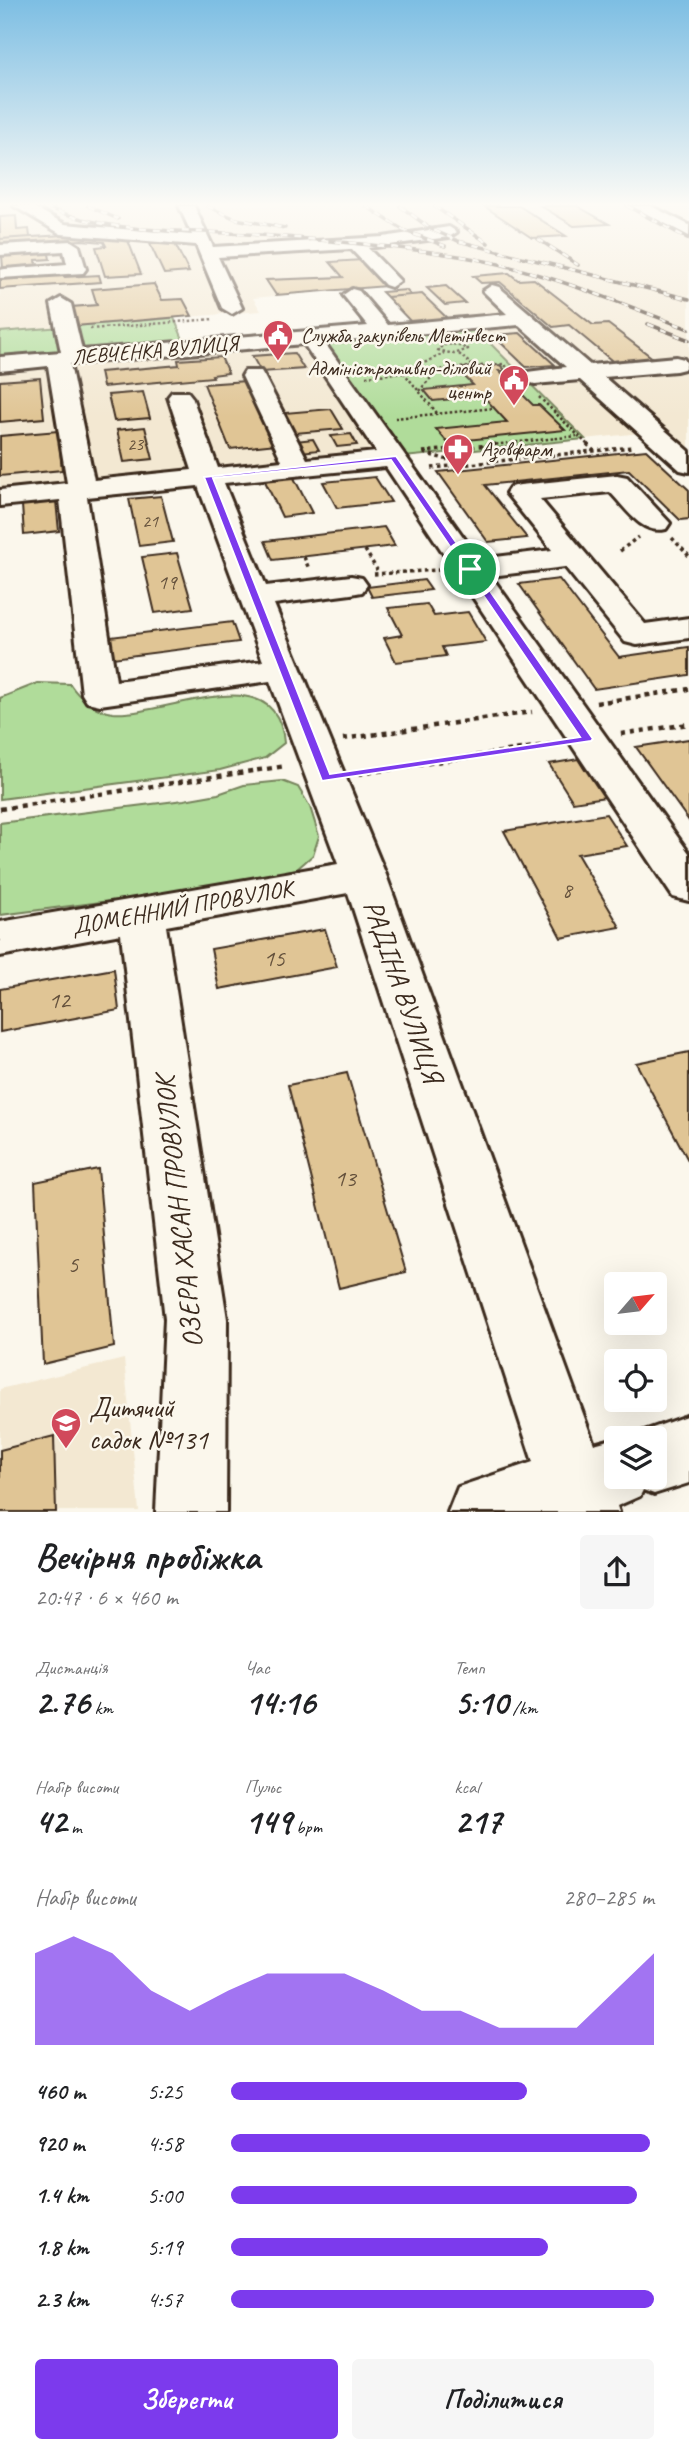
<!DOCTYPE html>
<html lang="uk">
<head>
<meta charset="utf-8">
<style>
	body { margin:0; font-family:Caveat,sans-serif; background:#f6f6f6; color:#202124; height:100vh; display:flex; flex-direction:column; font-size:26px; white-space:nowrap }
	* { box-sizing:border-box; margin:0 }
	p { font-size:23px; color:#757577 }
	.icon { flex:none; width:38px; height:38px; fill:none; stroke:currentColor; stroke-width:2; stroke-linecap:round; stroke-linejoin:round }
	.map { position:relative; height:1512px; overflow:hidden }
	.drawer { display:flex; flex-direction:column; background:#fff; flex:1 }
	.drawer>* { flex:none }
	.needle { width:46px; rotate:62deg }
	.controls { position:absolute; left:604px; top:1272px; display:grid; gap:14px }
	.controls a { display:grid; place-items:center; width:63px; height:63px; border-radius:7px; background:#fff; box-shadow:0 7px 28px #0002; font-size:35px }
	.pin { position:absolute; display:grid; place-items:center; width:60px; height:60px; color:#fff; margin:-30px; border:4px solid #fff; border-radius:50%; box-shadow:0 2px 7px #0007 }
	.round { display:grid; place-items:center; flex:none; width:74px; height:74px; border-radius:7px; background:#f6f6f6 }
	.overview { display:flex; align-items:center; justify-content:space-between; height:119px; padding:0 35px }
	h1 { font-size:38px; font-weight:800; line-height:52px }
	.metrics { display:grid; grid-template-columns:repeat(3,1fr); gap:10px; height:119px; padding:7px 35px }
	.metrics div { display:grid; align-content:center }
	.metrics b { font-size:35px; font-weight:800 }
	.metrics small { font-size:19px; font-weight:400 }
	.metrics p { font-size:19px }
	.chart { height:196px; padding:14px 35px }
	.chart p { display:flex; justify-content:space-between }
	.chart svg { width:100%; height:126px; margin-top:7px; fill:#7c3aed; opacity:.7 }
	.button { display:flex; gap:14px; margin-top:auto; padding:14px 35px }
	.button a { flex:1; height:80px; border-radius:7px; background:#7c3aed; color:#fff; font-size:28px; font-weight:800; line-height:80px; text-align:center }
	.button a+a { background:#f6f6f6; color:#202124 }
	ul { padding:0 35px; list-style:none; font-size:23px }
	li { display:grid; grid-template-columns:112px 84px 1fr; align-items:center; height:52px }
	li i { height:18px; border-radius:9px; background:#7c3aed }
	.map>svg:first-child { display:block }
	.built { fill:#f3e8d2 }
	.green { fill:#b0dc9a; stroke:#76835c; stroke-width:2 }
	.building { fill:#e0c595; stroke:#3b2a1e; stroke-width:2 }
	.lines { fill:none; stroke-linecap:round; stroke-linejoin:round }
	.minor-casing { stroke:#3b2a1e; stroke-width:6 }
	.path-far2 { stroke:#3b2a1e; stroke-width:2.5; stroke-dasharray:2.5 2.5; stroke-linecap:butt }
	.path-far1 { stroke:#3b2a1e; stroke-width:3.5; stroke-dasharray:3.5 3.5; stroke-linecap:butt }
	.path { stroke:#3b2a1e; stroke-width:4.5; stroke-dasharray:5 5; stroke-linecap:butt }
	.minor { fill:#fbf7ec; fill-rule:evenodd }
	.rail-casing { stroke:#3b2a1e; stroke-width:3.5 }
	.rail { stroke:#fbf7ec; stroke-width:2.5; stroke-dasharray:7; stroke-linecap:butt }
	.route { fill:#7c3aed; stroke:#fff; stroke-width:2; fill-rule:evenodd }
	.labels { text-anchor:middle; stroke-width:5; stroke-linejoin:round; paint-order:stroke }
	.far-number-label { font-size:18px; fill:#64513c }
	.far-poi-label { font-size:21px; fill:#3b2a1e; stroke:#fbf7ec; text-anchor:start }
	.far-street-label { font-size:21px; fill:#3b2a1e; stroke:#fbf7ec }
	.number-label { font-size:21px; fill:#64513c }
	.street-label { font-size:24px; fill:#3b2a1e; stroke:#fbf7ec }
	.near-number-label { font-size:24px; fill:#64513c }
	.near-street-label { font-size:28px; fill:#3b2a1e; stroke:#fbf7ec }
	.near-poi-label { font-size:28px; fill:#3b2a1e; stroke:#fbf7ec; text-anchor:start }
</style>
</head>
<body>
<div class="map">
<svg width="689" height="1512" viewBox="0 0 689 1512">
	<rect width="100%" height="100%" fill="#fbf7ec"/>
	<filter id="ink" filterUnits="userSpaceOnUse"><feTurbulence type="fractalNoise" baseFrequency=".0143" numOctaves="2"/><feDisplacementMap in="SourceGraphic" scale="14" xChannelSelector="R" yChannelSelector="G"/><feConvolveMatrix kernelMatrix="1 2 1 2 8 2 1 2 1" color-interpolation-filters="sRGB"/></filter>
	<g filter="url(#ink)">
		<path class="built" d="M0 206H689V448L668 430 585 439 473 326 413 325 382 292 392 291 387 286 253 298 261 311 0 332Z
			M311 338 394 458 0 498V365Z
			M124 1359 139 1511H0V1389Z"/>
		<path class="green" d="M174 318 186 346 0 362V332Z
			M473 326 585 439 394 458 312 339Z
			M38 683 70 684C79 698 95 711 113 713 166 717 278 655 284 743L265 758 220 770 0 799V698Z
			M282 781 298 787 310 807 319 836 313 855 297 869 247 880 156 895 0 915V823L184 800 218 794 244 785Z"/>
		<path class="building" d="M484 206H519L566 236 532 238Z
			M541 206H577L609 224 574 226Z
			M16 216 17 230 29 229 30 237 0 239V217Z
			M80 234 127 238 141 274 105 276 96 247 106 246 104 242 82 240 0 245V239Z
			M174 242 189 272 164 274 150 244Z
			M26 254H49L50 259 36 260 37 269 9 271V267L3 268 2 256Z
			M362 260 387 286 276 295 266 280 343 277 330 262Z
			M64 273 65 277 99 275 101 282 0 289V278Z
			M509 273 518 280 534 279 593 325 608 324 658 362 617 365 569 325 553 327 500 282 481 283 473 276Z
			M154 284 162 300 183 299 192 316 75 326 71 307 97 305 92 289Z
			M446 286 465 303 445 305 427 288Z
			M406 290 411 295 387 297 382 292Z
			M422 294 449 320 412 323 387 297Z
			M520 333 555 365 526 367 493 335Z
			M294 353 304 369 261 372 252 356Z
			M221 357 228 373 212 375 213 377 103 387 100 372 179 365 178 360Z
			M500 365 506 371H499L533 405H539L565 430 447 442 436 429 507 422 483 396 433 401 424 390 473 385 464 376H458L451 369Z
			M40 378 44 418 0 422V381Z
			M246 381 277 444 230 449 204 384Z
			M143 392 150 418 114 421 108 395Z
			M331 409 343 429 295 433 284 413Z
			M145 427 153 459 124 462 117 430Z
			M58 431 62 470 0 476V436Z
			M351 434 357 445 337 447 331 436Z
			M313 439 319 450 301 452 295 441Z
			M646 450 689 490V519L680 520 629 470 485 485 527 538 488 542 438 472Z
			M293 476 312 513 282 517 264 479Z
			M375 477 391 502 337 508 323 482Z
			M161 496 173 542 139 546 129 499Z
			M56 501 59 531 24 535 22 505Z
			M384 527 395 546 273 560 265 541Z
			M177 553 193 608 155 613 142 557Z
			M559 579 619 657 689 647V675L594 689 519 584Z
			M424 580 431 590 372 597 367 587Z
			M427 604 434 616 468 612 486 642 442 647 446 656 396 662 384 638 402 635 388 608Z
			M232 622 239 642 113 658 110 637Z
			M689 739V821L636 747Z
			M578 759 585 770 593 768 612 796 573 802 549 764Z
			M606 814 627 846 577 854 620 927 561 938 504 831Z
			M325 929 337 967 219 989 211 949Z
			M114 969 119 1010 0 1032V989Z
			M689 1052V1162L636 1063Z
			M347 1073 406 1272 339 1288 288 1085Z
			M98 1169 114 1347 43 1364 35 1182Z
			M54 1436 56 1512H0V1450Z"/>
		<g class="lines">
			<g class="minor-casing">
				<path id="minor" d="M14 206H32L65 224 192 235 179 206H194L213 247 383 237 449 227 457 232 449 237 368 248 400 281 391 287 385 285 351 249 218 257 242 308 232 314 222 308 196 245 61 234Z
					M632 206H651L689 225V236Z
					M71 241 79 246 86 269 83 273 0 278V270L5 269 67 264 64 251 0 255V245Z
					M492 285 499 287 590 365 676 357 684 359 687 364 684 369 676 371 604 377 689 451V472L680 470 580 380 535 384 527 382 524 377 527 372 566 367 519 325 324 342 479 559 552 550 506 493 510 487 520 485 617 475 627 477 670 523 666 529C641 535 626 508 610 492L540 499 645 624 689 618V638L637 645 625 642 565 567 491 576 689 853V901L673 897 386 467 224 483 266 586 351 576 362 578 367 585 362 592 351 594 274 604 386 875 594 1444 616 1438H618H616V1477H654V1438H629L630 1436 689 1415V1483L654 1494 643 1490 640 1496 617 1506 619 1512H448L458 1487 533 1462 348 893 166 926 227 1319 226 1512H156L165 1319 121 934 0 956V922L338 864 270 681 100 705 87 702 82 694 60 500 0 506V490L67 483 48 366 0 371V357L61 352 51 304 61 298 71 304 82 350 368 326 343 295 352 289 359 291 388 325 507 314 483 291ZM304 344 376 452 307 459 264 376 261 371H245L242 376 282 461 218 468 192 397 188 392H172L168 397 192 470 94 480 70 364ZM198 486 263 661 116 681 87 497Z"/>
			</g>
			<path class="path-far2" d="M90 329 214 319
				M453 344 468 349 454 354 438 350 443 345Z
				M459 354 473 366
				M366 376 504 364 512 372
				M419 391 438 370
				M539 397 589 446
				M437 413 404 373 444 353
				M395 418 495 408
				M481 446 577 436"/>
			<path class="path-far1" d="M587 444 594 451
				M423 452 498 444
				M424 453 458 463
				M432 468 632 447
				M672 538 689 556
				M365 550 377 570
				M620 551 638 537
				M304 557 309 569
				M374 574 439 570"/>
			<path class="path" d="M596 703 689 689
				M621 734 689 724
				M343 739 532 712
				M358 774 553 744
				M0 809 286 766"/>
			<use href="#minor" class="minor"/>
			<g class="rail-casing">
				<path id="rail" d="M45 206C112 236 188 229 260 235 321 240 384 245 445 254 530 265 609 299 689 329
					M88 206 118 219
					M207 206 236 219 285 228
					M366 206 403 230 445 246
					M400 206 431 229 458 241 689 299
					M434 206 488 243
					M627 206 689 239
					M538 239 578 265
					M648 324 689 340"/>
			</g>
			<use href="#rail" class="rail"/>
		</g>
	</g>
	<linearGradient id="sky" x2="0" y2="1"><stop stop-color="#7dbee3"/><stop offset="0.49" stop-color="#fdfbf6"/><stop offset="1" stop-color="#fdfbf6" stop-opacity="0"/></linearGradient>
	<rect width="689" height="417" fill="url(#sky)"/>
	<path class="route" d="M396 456 593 739 591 741 322 781 204 477ZM391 460 580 737 330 774 213 478Z"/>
	<defs>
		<g id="civic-pin" transform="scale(1.575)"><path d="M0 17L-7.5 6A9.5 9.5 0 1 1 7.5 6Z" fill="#d1495b" stroke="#fbf7ec"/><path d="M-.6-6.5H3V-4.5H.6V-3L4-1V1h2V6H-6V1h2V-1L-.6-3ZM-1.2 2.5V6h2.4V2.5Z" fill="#fff"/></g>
		<g id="pharmacy-pin" transform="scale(1.575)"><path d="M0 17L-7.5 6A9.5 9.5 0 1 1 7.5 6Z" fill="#d1495b" stroke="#fbf7ec"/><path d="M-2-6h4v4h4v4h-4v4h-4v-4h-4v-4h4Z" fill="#fff"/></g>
		<g id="school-pin" transform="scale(1.575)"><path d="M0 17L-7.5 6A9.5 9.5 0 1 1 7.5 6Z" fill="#d1495b" stroke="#fbf7ec"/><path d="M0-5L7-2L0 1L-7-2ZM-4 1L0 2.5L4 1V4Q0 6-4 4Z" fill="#fff"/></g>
	</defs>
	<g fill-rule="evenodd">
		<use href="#civic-pin" x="278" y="335"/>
		<use href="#civic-pin" x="514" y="380"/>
		<use href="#pharmacy-pin" x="458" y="449"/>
		<use href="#school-pin" x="66" y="1423"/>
	</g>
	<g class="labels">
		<g class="far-number-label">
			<text x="135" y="450">23</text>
			<text x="150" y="527">21</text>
		</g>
		<g class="far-poi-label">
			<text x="301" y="342">Служба закупівель Метінвест</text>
			<text x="491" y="375" text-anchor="end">Адміністративно-діловий<tspan x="491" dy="24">центр</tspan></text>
			<text x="481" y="456">Азовфарм</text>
		</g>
		<g class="far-street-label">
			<text transform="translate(155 350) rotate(-5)" y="7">ЛЕВЧЕНКА ВУЛИЦЯ</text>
		</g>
		<g class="number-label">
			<text x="167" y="589">19</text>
			<text x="567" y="897">8</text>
		</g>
		<g class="street-label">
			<text transform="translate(182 907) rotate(-10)" y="8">ДОМЕННИЙ ПРОВУЛОК</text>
		</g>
		<g class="near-number-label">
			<text x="274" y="966">15</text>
			<text x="59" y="1008">12</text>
			<text x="345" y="1186">13</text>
			<text x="73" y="1272">5</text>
		</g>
		<g class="near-street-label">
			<text transform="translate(404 991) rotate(71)" y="10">РАДІНА ВУЛИЦЯ</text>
			<text transform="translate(178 1212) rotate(-96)" y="10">ОЗЕРА ХАСАН ПРОВУЛОК</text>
		</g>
		<g class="near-poi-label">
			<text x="89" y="1417">Дитячий<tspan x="89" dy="32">садок №131</tspan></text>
		</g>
	</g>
</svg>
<div class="controls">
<a><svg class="needle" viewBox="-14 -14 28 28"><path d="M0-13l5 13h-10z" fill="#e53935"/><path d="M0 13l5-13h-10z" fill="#757577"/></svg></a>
<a><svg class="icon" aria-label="locate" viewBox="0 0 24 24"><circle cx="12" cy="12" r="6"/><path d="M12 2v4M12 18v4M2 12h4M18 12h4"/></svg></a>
<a><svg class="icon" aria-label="layers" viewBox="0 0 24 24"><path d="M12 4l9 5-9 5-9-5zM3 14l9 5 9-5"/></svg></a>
</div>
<div class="pin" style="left:470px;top:569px;background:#1e9e55"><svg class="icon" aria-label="arrive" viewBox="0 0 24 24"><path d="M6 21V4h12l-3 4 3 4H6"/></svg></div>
</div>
<section class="drawer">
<div class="overview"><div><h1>Вечірня пробіжка</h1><p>20:47 · 6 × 460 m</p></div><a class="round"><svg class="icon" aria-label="share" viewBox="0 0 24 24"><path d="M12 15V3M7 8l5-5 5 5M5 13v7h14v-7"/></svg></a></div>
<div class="metrics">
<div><p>Дистанція</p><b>2.76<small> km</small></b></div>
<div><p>Час</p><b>14:16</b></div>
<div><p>Темп</p><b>5:10<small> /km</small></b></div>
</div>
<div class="metrics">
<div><p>Набір висоти</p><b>42<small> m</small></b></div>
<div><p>Пульс</p><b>149<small> bpm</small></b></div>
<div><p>kcal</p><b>217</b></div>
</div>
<div class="chart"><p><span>Набір висоти</span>280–285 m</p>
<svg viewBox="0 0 160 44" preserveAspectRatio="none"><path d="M0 44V12L10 6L20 12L30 25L40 32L50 25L60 19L70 19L80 19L90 25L100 32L110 32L120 38L130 38L140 38L150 25L160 12V44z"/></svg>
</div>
<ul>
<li><b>460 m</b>5:25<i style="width:70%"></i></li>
<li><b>920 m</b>4:58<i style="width:99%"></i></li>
<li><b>1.4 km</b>5:00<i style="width:96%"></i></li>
<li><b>1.8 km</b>5:19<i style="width:75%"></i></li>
<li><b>2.3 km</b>4:57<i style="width:100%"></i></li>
</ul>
<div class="button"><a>Зберегти</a><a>Поділитися</a></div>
</section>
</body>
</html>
